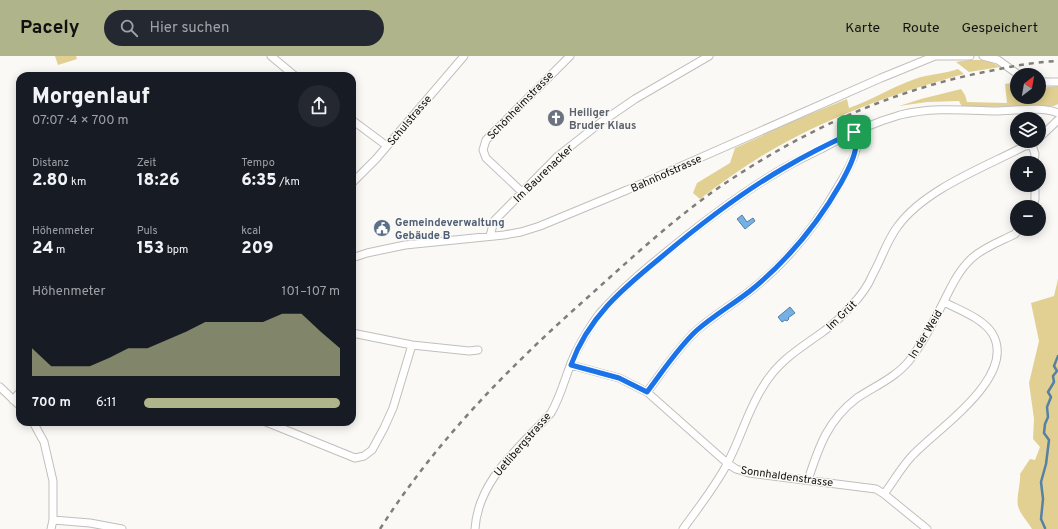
<!DOCTYPE html>
<html lang="de">
<head>
<meta charset="utf-8">
<style>
	body { margin:0; font-family:Overpass,sans-serif; background:#242831; color:#f1f3f6; height:100vh; display:flex; flex-direction:column; font-size:15px; white-space:nowrap }
	* { box-sizing:border-box; margin:0 }
	p { font-size:13px; color:#9ea1a6 }
	.icon { flex:none; width:22px; height:22px; fill:none; stroke:currentColor; stroke-width:2; stroke-linecap:round; stroke-linejoin:round }
	.map { position:relative; flex:1; overflow:hidden }
	.drawer { position:absolute; left:16px; top:16px; width:340px; height:354px; display:flex; flex-direction:column; background:#171b24; border-radius:12px; box-shadow:0 2px 10px #0003 }
	.drawer>* { flex:none }
	.needle { width:26px; rotate:31deg }
	.tools { position:absolute; left:1010px; top:12px; display:grid; gap:8px }
	.tools a { display:grid; place-items:center; width:36px; height:36px; border-radius:50%; background:#171b24; box-shadow:0 2px 10px #0003; font-size:20px }
	.pin { position:absolute; display:grid; place-items:center; width:34px; height:34px; color:#fff; margin:-17px; border-radius:8px; box-shadow:0 2px 6px #0006 }
	.round { display:grid; place-items:center; flex:none; width:42px; height:42px; border-radius:21px; background:#242831 }
	.head { display:flex; align-items:center; justify-content:space-between; height:68px; padding:0 16px }
	h1 { font-size:22px; font-weight:800; line-height:30px }
	.figures { display:grid; grid-template-columns:repeat(3,1fr); gap:6px; height:68px; padding:4px 16px }
	.figures div { display:grid; align-content:center }
	.figures b { font-size:17px; font-weight:800 }
	.figures small { font-size:11px; font-weight:400 }
	.figures p { font-size:11px }
	.chart { height:112px; padding:8px 16px }
	.chart p { display:flex; justify-content:space-between }
	.chart svg { width:100%; height:72px; margin-top:4px; fill:#afb48a; opacity:.7 }
	ul { padding:0 16px; list-style:none; font-size:13px }
	li { display:grid; grid-template-columns:64px 48px 1fr; align-items:center; height:30px }
	li i { height:10px; border-radius:5px; background:#afb48a }
	header { display:flex; align-items:center; gap:24px; box-sizing:border-box; height:56px; padding:0 20px; background:#afb48a; color:#111 }
	header strong { font-size:19px }
	nav { display:flex; gap:22px; margin-inline-start:auto; font-size:14px }
	.search { width:280px; height:36px; background:#242831; display:flex; align-items:center; gap:10px; box-sizing:border-box; padding:0 14px; border-radius:22px; color:#9ea1a6; font-size:15px }
	.map>svg:first-child { display:block }
	.green { fill:#e1d092 }
	.water { fill:#74b0e6; stroke:#5680a5 }
	.lines { fill:none; stroke-linecap:round; stroke-linejoin:round }
	.stream { stroke:#5680a5; stroke-width:2.5 }
	.minor-casing { stroke:#c0bfbb; stroke-width:9 }
	.minor { stroke:#fff; stroke-width:7 }
	.rail { stroke:#7f7e7b; stroke-width:2.5; stroke-dasharray:5 5; stroke-linecap:butt }
	.route-casing { stroke:#fff; stroke-width:8 }
	.route { stroke:#1a73e8; stroke-width:5 }
	.labels { text-anchor:middle; stroke-width:3; stroke-linejoin:round; paint-order:stroke }
	.street-label { font-size:11px; fill:#0f0f0d; stroke:#faf9f5 }
	.worship-label { font-size:11px; font-weight:bold; fill:#5b616d; stroke:#faf9f5; text-anchor:start }
	.service-label { font-size:11px; font-weight:bold; fill:#4e5e75; stroke:#faf9f5; text-anchor:start }
</style>
</head>
<body>
<header>
<strong>Pacely</strong>
<div class="search"><svg class="icon" aria-label="search" viewBox="0 0 24 24"><circle cx="10" cy="10" r="6"/><path d="M15 15l6 6"/></svg>Hier suchen</div>
<nav><a>Karte</a><a>Route</a><a>Gespeichert</a></nav>
</header>
<div class="map">
<svg width="1058" height="473" viewBox="0 0 1058 473">
	<rect width="100%" height="100%" fill="#faf9f5"/>
	<path class="green" d="M55 0H76L77 3 58 9Z
		M969 4H988L1000 11 969 16 956 6Z
		M958 13 964 18C895 37 827 61 765 98 742 112 721 127 700 143L693 137 697 127 730 107 735 92 798 63 847 43 849 52C872 44 892 31 915 23 929 18 944 18 958 13Z
		M1016 26 1017 41H1039V32L1058 30V48L1054 50 962 51 959 45 927 46 899 50 921 43 961 33 965 39 967 46 1007 47 1005 28Z
		M1058 223V473H1032C1028 466 1020 458 1018 450 1016 440 1021 428 1020 418L1030 403 1035 404 1040 391 1033 383 1034 363 1029 327 1039 285 1031 247 1054 240Z"/>
	<path class="water" d="M742 159 747 166 753 162 755 165 745 173 737 163Z
		M790 251 795 257 788 262 789 263 787 265 785 264 782 266 778 261Z"/>
	<g class="lines">
		<path class="stream" d="M1045 472 1041 463 1043 443 1041 426 1046 408 1049 384 1044 377 1045 368 1048 361 1047 351 1051 341 1048 336 1054 326 1053 320 1057 315 1054 310 1058 300"/>
		<g class="minor-casing">
			<path id="minor" d="M271 0 295 20
				M983 0 998 4 1019 19
				M1039 26H1058
				M352 64 387 90
				M1039 82 1058 64
				M1032 89 1035 98 1034 107
				M352 127 376 103 464 0
				M522 136 486 102 483 94 486 84 570 0
				M1033 151 1035 143V129
				M490 180 494 165 558 100 600 67 635 43 709 0
				M352 202 367 197 405 189 504 179 521 176 540 170 627 134 881 22 935 0H970
				M352 277 412 289 469 295 478 294
				M571 309 619 322 647 336 727 407 736 413 749 417 876 433 884 438 927 473
				M0 331 20 350
				M647 336C663 315 677 293 696 275 713 260 732 249 750 235 787 206 816 170 839 129 845 119 856 100 857 88 857 84 855 80 854 76
				M13 344 20 336
				M33 366 44 386 53 425V464L51 473
				M266 366 355 402 364 400 372 394 384 372 393 352 412 289
				M808 424C819 390 828 364 857 342 875 330 895 322 909 305 923 287 934 265 944 245 952 229 959 214 972 202 984 191 1001 185 1015 178L1019 173
				M884 438C893 426 901 412 911 401 935 374 1019 321 992 277 982 262 959 254 944 246
				M53 464 90 467 122 473
				M475 473C478 424 520 391 551 357 562 338 566 317 575 298 582 284 590 270 600 257 622 232 649 210 675 189 710 161 746 134 784 112 796 105 809 99 821 93 846 79 872 67 900 59 931 51 964 54 995 55 1013 55 1041 50 1058 57
				M683 473C698 452 715 431 727 408 741 382 748 353 764 329 780 303 801 292 824 275 834 268 843 259 851 250 860 241 868 230 873 218 882 202 887 184 898 170 925 133 985 111 1025 90L1032 89 1036 85"/>
		</g>
		<use href="#minor" class="minor"/>
		<path class="rail" d="M380 473C436 385 509 311 587 242 627 206 667 169 711 137 795 78 889 34 990 15 1013 10 1035 6 1058 5"/>
	</g>
	<g class="lines">
		<g class="route-casing">
			<path id="route" d="M854 76C855 80 856 84 856 88 856 100 847 116 841 127 817 169 787 205 750 235 732 249 713 260 696 275 677 293 663 315 647 336L619 322 571 309C588 262 621 234 659 203 698 170 739 138 784 112 806 99 830 87 854 76Z"/>
		</g>
		<use href="#route" class="route"/>
	</g>
	<defs>
		<g id="church-disc" transform="scale(0.9)"><circle r="9.5" fill="#6b7280" stroke="#faf9f5"/><path d="M-1.2-6h2.4v3.5h3.3v2.4h-3.3V6h-2.4V-.1h-3.3v-2.4h3.3Z" fill="#fff"/></g>
		<g id="civic-disc" transform="scale(0.9)"><circle r="9.5" fill="#5c6f8a" stroke="#faf9f5"/><path d="M-.6-6.5H3V-4.5H.6V-3L4-1V1h2V6H-6V1h2V-1L-.6-3ZM-1.2 2.5V6h2.4V2.5Z" fill="#fff"/></g>
	</defs>
	<g fill-rule="evenodd">
		<use href="#church-disc" x="556" y="62"/>
		<use href="#civic-disc" x="382" y="172"/>
	</g>
	<g class="labels">
		<g class="street-label">
			<text transform="translate(520 49) rotate(-46)" y="4">Schönheimstrasse</text>
			<text transform="translate(409 64) rotate(-50)" y="4">Schulstrasse</text>
			<text transform="translate(543 117) rotate(-44)" y="4">Im Baurenacker</text>
			<text transform="translate(666 117) rotate(-24)" y="4">Bahnhofstrasse</text>
			<text transform="translate(841 259) rotate(-44)" y="4">Im Grüt</text>
			<text transform="translate(925 278) rotate(-59)" y="4">In der Weid</text>
			<text transform="translate(522 388) rotate(-49)" y="4">Uetlibergstrasse</text>
			<text transform="translate(787 420) rotate(8)" y="4">Sonnhaldenstrasse</text>
		</g>
		<g class="worship-label">
			<text x="569" y="60">Heiliger<tspan x="569" dy="13">Bruder Klaus</tspan></text>
		</g>
		<g class="service-label">
			<text x="395" y="170">Gemeindeverwaltung<tspan x="395" dy="13">Gebäude B</tspan></text>
		</g>
	</g>
</svg>
<div class="tools">
<a><svg class="needle" viewBox="-14 -14 28 28"><path d="M0-13l5 13h-10z" fill="#e53935"/><path d="M0 13l5-13h-10z" fill="#9ea1a6"/></svg></a>
<a><svg class="icon" aria-label="layers" viewBox="0 0 24 24"><path d="M12 4l9 5-9 5-9-5zM3 14l9 5 9-5"/></svg></a>
<a>+</a>
<a>−</a>
</div>
<div class="pin" style="left:854px;top:76px;background:#1e9e55"><svg class="icon" aria-label="arrive" viewBox="0 0 24 24"><path d="M6 21V4h12l-3 4 3 4H6"/></svg></div>
<section class="drawer">
<div class="head"><div><h1>Morgenlauf</h1><p>07:07 · 4 × 700 m</p></div><a class="round"><svg class="icon" aria-label="share" viewBox="0 0 24 24"><path d="M12 15V3M7 8l5-5 5 5M5 13v7h14v-7"/></svg></a></div>
<div class="figures">
<div><p>Distanz</p><b>2.80<small> km</small></b></div>
<div><p>Zeit</p><b>18:26</b></div>
<div><p>Tempo</p><b>6:35<small> /km</small></b></div>
</div>
<div class="figures">
<div><p>Höhenmeter</p><b>24<small> m</small></b></div>
<div><p>Puls</p><b>153<small> bpm</small></b></div>
<div><p>kcal</p><b>209</b></div>
</div>
<div class="chart"><p><span>Höhenmeter</span>101–107 m</p>
<svg viewBox="0 0 160 44" preserveAspectRatio="none"><path d="M0 44V27L10 38L20 38L30 38L40 33L50 27L60 27L70 22L80 17L90 11L100 11L110 11L120 11L130 6L140 6L150 17L160 27V44z"/></svg>
</div>
<ul>
<li><b>700 m</b>6:11<i style="width:100%"></i></li>
</ul>
</section>
</div>
</body>
</html>
